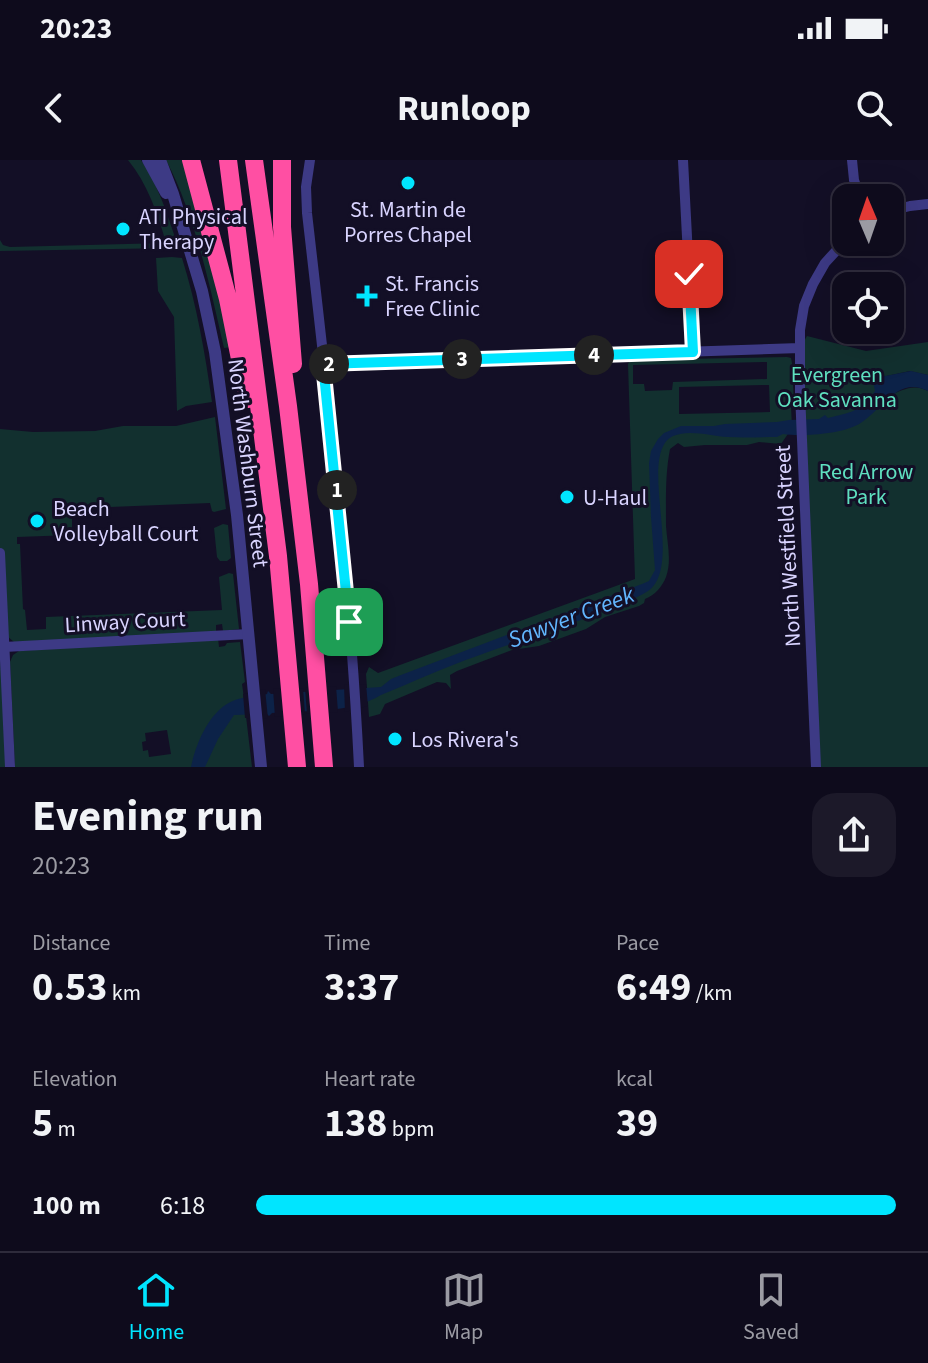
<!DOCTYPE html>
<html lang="en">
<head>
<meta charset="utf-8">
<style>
	body { margin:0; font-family:"Source Sans 3",sans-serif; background:#1c1929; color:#f1f3f6; height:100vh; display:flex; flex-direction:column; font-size:30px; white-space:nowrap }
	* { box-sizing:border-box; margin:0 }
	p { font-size:26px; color:#9b9ba3 }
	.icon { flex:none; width:44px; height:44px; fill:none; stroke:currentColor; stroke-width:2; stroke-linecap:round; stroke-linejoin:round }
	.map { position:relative; height:607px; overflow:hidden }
	.side { display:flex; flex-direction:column; background:#0e0b1c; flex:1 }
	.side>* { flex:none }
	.needle { width:52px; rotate:358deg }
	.buttons { position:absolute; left:832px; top:24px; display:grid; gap:16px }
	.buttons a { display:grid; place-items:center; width:72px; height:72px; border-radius:16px; background:#0e0b1c; box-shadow:0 8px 32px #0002,0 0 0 2px #2e2b3b; font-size:40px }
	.pin { position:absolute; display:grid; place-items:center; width:68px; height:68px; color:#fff; margin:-34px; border-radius:16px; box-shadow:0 4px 12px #0006 }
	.km { position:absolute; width:40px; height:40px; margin:-20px; border-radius:50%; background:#222; color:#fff; font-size:22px; line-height:40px; text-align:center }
	.round { display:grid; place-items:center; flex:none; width:84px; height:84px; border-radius:24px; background:#1c1929 }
	.head { display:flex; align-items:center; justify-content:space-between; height:136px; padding:0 32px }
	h1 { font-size:44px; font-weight:700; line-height:60px }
	.metrics { display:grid; grid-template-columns:repeat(3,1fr); gap:12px; height:136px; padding:8px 32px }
	.metrics div { display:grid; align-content:center }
	.metrics b { font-size:40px; font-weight:700 }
	.metrics small { font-size:22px; font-weight:400 }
	.metrics p { font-size:22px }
	ul { padding:0 32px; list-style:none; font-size:26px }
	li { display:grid; grid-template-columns:128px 96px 1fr; align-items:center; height:60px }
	li i { height:20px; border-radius:10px; background:#00e5ff }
	.status { display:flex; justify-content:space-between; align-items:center; height:56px; padding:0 40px; background:#0e0b1c; direction:ltr }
	.status svg { height:22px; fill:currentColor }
	header { display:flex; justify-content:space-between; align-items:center; height:104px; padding:0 32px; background:#0e0b1c; font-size:36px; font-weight:700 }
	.menu { display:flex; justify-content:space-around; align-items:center; height:112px; border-top:2px solid #2e2b3b; background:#0e0b1c; font-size:22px; color:#9b9ba3 }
	.menu a { display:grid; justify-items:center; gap:4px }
	.menu .selected { color:#00e5ff }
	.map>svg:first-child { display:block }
	.green { fill:#12302f; fill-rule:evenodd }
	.water { fill:#0c2248 }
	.pier { fill:#130f26 }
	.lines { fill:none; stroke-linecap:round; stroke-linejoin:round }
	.minor { stroke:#3d3a85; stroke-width:10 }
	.tertiary { stroke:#3d3a85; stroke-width:12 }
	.motorway { stroke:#ff4fa3; stroke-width:18 }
	.route-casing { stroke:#fff; stroke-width:16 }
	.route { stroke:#00e5ff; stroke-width:10 }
	.poi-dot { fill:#00e5ff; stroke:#130f26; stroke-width:3 }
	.labels { text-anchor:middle; stroke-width:6; stroke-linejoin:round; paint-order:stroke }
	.poi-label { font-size:22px; fill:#d9d4ff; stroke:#130f26; text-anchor:start }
	.park-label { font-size:22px; fill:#5fe0c0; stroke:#130f26 }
	.street-label { font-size:22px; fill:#d9d4ff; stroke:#130f26 }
	.water-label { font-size:24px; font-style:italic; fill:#62b6ff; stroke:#130f26 }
</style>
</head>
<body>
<div class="status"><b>20:23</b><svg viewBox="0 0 49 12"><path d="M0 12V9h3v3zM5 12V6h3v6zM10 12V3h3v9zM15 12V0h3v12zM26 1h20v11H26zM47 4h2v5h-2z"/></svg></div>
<header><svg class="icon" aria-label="back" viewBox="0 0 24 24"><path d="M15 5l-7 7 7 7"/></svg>Runloop<svg class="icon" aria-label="search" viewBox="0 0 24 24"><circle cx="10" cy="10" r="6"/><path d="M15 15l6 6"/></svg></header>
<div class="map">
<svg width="928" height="607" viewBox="0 0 928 607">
	<rect width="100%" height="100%" fill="#130f26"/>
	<path class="green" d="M128 0H141C158 25 168 55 177 84L171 88 0 91V80L3 85 10 87 166 83C158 54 147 23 128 0Z
		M166 0H182L205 79 232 187 224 188C210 127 195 55 166 0Z
		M172 97 182 98C197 146 205 193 212 242L186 246 177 251 174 157 158 131 156 98Z
		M807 176 866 191 928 182V215L910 211 877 218 888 236C903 230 913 223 928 231V607H816L800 188Z
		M787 197 791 198 792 203 794 245 791 246 792 268 781 284 759 282 747 285H705L684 287 678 283 670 289C665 315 666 340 666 366 667 382 672 401 666 417 662 427 655 435 645 439L644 443 639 446 605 457 586 469 539 486 512 490 457 511 450 515 451 529 446 523 437 522 385 544 380 554 369 557 366 514 369 507 378 513 635 419 628 204 630 200ZM767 202V219L673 222 672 230 645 231 644 224H633V205ZM763 225H769L770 252 679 254V227Z
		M215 257 226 349 214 352 212 351 210 343 110 347 109 345 72 346V375L17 377V384H20L23 449 25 450 27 470 46 469V457L222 450 219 417 229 413 233 414 239 469 223 471 222 464 216 465V472L14 482 7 476 0 389V269L33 272 95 271 123 266H176Z
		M223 364 228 365 231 398 227 401H220L217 397 214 368Z
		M218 478 219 487 225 486 227 483 240 482 245 522 242 524 243 531 252 607H15L10 502 13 495 19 491ZM167 570 171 594 149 597 148 590 143 591 142 582 146 581 145 573Z
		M0 493 7 607H0Z"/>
	<path class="water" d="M911 211 928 215V231C896 214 880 255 855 266 839 274 800 277 783 274L777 277C760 277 744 278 728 277 711 276 689 269 673 276 636 294 685 406 648 431 635 439 619 445 604 451 562 468 519 480 477 496 445 507 413 522 381 535 350 554 308 550 272 553L269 556 267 554 234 555 218 579 205 607H191C196 583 210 549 235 540 245 537 257 536 267 534L268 531 271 534 381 527 391 519 401 515 642 424 649 421 655 410 651 357 649 303 651 291 658 279 664 273 681 266H714L725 264 777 262 789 260 819 259 825 255 828 258C851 252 859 253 875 231L873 221 875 218Z"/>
	<path class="pier" d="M366 524 368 546 345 552 344 525Z
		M336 526 338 552 307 554 305 528Z
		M303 528 305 554 275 557 273 529Z
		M265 529 268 559 245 558 243 534Z"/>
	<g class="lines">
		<path class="minor" d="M310 0 306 27 307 53C328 237 350 422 359 607
			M683 0 693 192
			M852 0 854 20 860 38
			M890 51 910 46 928 44
			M323 204 800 188
			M0 393 10 607
			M4 487 249 474
			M816 607 800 233V170L804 146 813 124 825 103 846 80"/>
		<path class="tertiary" d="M148 0 166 33
			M160 0 173 34 202 131 215 192 237 355 261 607"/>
		<path class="motorway" d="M191 0 228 139 248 239
			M228 0 278 396 297 607
			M254 0 288 246 309 424 324 607
			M282 0V67L293 204"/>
	</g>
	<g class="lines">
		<g class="route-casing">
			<path id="route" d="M349 462 323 204 693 192 689 114"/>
		</g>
		<use href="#route" class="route"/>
	</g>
	<g class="poi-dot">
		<circle cx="408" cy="23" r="8"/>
		<circle cx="123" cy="69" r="8"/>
		<path d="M363 124h8v8h8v8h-8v8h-8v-8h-8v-8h8z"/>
		<circle cx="567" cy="337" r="8"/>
		<circle cx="37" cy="361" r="8"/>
		<circle cx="395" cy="579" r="8"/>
	</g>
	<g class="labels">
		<g class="poi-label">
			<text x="408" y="57" text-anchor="middle">St. Martin de<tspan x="408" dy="25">Porres Chapel</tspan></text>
			<text x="139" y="64">ATI Physical<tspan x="139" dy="25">Therapy</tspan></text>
			<text x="385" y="131">St. Francis<tspan x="385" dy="25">Free Clinic</tspan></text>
			<text x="583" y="345">U-Haul</text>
			<text x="53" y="356">Beach<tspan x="53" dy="25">Volleyball Court</tspan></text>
			<text x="411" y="587">Los Rivera's</text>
		</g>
		<g class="park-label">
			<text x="837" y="222">Evergreen<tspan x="837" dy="25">Oak Savanna</tspan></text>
			<text x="866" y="319">Red Arrow<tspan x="866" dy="25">Park</tspan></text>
		</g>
		<g class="street-label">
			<text transform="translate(249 303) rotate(83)" y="8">North Washburn Street</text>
			<text transform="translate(787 386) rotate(-93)" y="8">North Westfield Street</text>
			<text transform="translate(125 461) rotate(-3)" y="8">Linway Court</text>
		</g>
		<g class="water-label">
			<text transform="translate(571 457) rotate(-21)" y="8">Sawyer Creek</text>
		</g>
	</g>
</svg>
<div class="buttons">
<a><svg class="needle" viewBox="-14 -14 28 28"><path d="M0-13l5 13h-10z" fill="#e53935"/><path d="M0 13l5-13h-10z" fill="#9b9ba3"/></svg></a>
<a><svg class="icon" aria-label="locate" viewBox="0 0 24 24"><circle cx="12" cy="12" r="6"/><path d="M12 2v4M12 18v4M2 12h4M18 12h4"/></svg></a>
</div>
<div class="pin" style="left:349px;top:462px;background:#1e9e55"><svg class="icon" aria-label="arrive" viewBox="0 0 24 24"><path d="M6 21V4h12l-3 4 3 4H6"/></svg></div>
<div class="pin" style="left:689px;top:114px;background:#d93025"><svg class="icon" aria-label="check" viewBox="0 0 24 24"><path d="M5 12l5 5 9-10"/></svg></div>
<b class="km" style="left:337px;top:330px">1</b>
<b class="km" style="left:329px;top:204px">2</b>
<b class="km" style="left:462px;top:199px">3</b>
<b class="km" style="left:594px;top:195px">4</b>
</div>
<section class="side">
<div class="head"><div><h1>Evening run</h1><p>20:23</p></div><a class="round"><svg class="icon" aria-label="share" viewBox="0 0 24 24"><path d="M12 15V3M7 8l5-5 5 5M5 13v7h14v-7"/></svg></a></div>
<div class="metrics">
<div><p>Distance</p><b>0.53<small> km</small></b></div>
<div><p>Time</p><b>3:37</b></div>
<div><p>Pace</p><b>6:49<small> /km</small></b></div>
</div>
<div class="metrics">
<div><p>Elevation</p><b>5<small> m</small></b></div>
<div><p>Heart rate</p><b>138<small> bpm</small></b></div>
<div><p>kcal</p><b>39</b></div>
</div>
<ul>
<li><b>100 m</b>6:18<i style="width:100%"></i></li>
</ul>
</section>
<nav class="menu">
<a class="selected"><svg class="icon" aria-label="home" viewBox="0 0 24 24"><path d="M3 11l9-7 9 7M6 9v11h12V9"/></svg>Home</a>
<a><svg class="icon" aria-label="map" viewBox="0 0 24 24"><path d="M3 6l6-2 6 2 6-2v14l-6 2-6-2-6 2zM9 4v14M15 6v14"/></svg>Map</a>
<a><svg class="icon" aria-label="saved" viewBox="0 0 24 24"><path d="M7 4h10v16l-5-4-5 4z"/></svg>Saved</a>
</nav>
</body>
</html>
